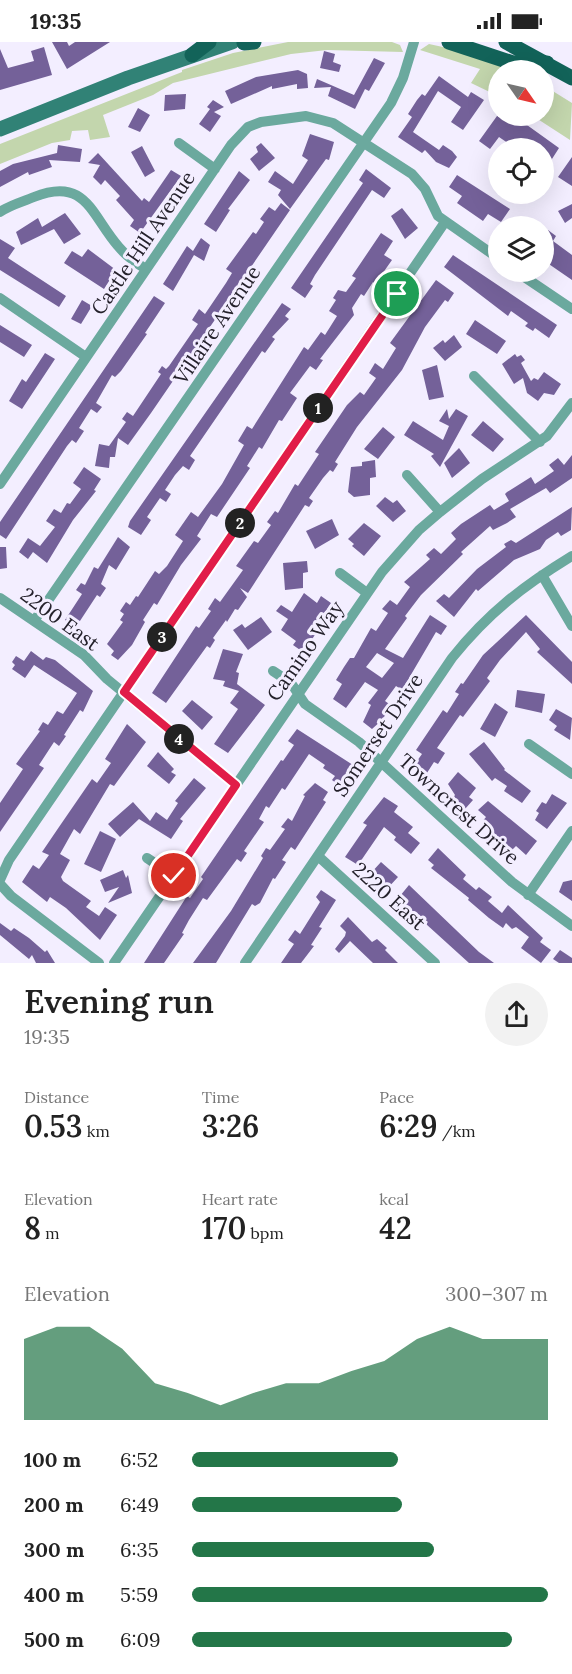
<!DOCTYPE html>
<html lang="en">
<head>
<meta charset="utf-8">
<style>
	body { margin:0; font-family:Lora,serif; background:#f2f2f2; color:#222; height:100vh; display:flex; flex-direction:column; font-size:22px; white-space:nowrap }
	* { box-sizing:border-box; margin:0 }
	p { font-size:20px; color:#767676 }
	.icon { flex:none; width:33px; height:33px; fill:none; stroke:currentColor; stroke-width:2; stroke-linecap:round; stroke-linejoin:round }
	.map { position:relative; height:921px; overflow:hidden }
	.panel { display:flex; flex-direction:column; background:#fff; flex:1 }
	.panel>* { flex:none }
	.needle { width:39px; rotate:124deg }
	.buttons { position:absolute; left:488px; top:18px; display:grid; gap:12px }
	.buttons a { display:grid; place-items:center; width:66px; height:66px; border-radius:50%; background:#fff; box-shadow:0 6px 24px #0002; font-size:30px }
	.pin { position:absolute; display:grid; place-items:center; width:51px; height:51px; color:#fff; margin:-26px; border:3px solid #fff; border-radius:50%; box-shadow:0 2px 6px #0007 }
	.km { position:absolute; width:30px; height:30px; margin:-15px; border-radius:50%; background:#222; color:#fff; font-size:16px; line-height:30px; text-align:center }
	.round { display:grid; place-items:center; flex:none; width:63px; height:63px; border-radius:32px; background:#f2f2f2 }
	.head { display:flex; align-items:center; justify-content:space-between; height:102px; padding:0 24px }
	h1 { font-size:33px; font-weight:600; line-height:45px }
	.figures { display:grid; grid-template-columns:repeat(3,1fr); gap:9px; height:102px; padding:6px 24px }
	.figures div { display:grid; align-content:center }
	.figures b { font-size:30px; font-weight:600 }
	.figures small { font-size:16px; font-weight:400 }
	.figures p { font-size:16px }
	.chart { height:168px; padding:12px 24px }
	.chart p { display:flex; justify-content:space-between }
	.chart svg { width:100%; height:108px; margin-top:6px; fill:#237648; opacity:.7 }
	ul { padding:0 24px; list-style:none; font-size:20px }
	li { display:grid; grid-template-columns:96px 72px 1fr; align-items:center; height:45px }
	li i { height:15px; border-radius:8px; background:#237648 }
	.status { display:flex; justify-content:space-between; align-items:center; height:42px; padding:0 30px; background:#fff; direction:ltr }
	.status svg { height:16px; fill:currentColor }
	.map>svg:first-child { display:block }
	.green { fill:#c3d6ad }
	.building { fill:#746199; fill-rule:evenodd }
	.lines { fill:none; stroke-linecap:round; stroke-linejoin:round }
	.street { stroke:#6ba99e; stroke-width:10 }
	.secondary { stroke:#318276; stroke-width:15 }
	.primary { stroke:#126359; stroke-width:15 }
	.route-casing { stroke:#fff; stroke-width:12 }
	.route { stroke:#e11d48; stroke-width:8 }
	.labels { text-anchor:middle; stroke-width:6; stroke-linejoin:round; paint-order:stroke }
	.street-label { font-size:20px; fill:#24212b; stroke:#f3eeff }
</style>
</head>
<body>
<div class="status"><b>19:35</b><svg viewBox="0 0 49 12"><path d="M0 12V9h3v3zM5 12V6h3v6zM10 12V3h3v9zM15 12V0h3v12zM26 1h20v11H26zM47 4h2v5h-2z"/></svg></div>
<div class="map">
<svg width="572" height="921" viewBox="0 0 572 921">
	<rect width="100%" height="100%" fill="#f3eeff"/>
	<path class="green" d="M288 0H392L400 3 403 10 327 8 291 12 173 41 153 53 103 73 110 95 90 98 88 88 72 89 70 98 52 101 0 122V102L182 30V28L233 11Z
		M429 2 452 7 517 28H498V54L471 41 480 27 420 8Z
		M543 43 572 61 570 98 533 74H543Z"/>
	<path class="building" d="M52 0H67L69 4 75 0H110L67 27Z
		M44 5 52 33 0 48V7L8 26 34 19 31 9Z
		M324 9 335 12 333 20 341 23 339 30 320 26Z
		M374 16 385 21 369 49 365 47 355 67 328 54 331 45 314 46 317 37 354 53Z
		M298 28 307 32 308 46 297 47V42L272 47V44L231 62 225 49 256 35Z
		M439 34 468 55 471 50 484 58 463 88 451 80 461 65 438 49 413 90 439 108 443 103 452 109 457 115 449 126 436 120 425 108 422 111 398 95 412 75 408 72 417 58 422 52 425 54Z
		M186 52 185 67 164 69 165 53Z
		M213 58 224 65 214 70 221 74 210 90 199 82 210 67 207 65Z
		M138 66 150 73 140 90 128 85Z
		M497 74H506L517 81 520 78 559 106 543 131V106H515L499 95 490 107 479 99Z
		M310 92 334 100 329 118 326 117 290 167 278 153 281 148 268 140 275 129 293 142 308 118 302 114Z
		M261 101 275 116 259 129 250 117 258 110 256 105Z
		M58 103 82 107 80 120 49 118 52 125 29 133 28 130 0 145V129L13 122 57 111Z
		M142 104 155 129 145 135 131 110Z
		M98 111 142 159 144 156 149 160 171 128 181 134 140 191 130 184 134 178 116 158 120 154 105 138 101 143 93 135 100 123 88 121Z
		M572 115V144L558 135Z
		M366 127 391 146 384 156 372 148 315 233 310 242 313 244 305 256 291 246 363 141 359 138Z
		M239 129 250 138 228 167 230 168 216 190 204 182Z
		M457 133 510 167 501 180 488 172 483 179 457 161 462 154 449 145Z
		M281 161 290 168 151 371 128 403 118 396 115 415H110L109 426 95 424 99 402 109 404 126 380 122 377 127 370 133 374 161 332 158 330 162 324 166 327 169 324 198 282 192 278 199 267 205 272 226 241 232 231 226 227 253 190 256 192 264 180 260 177 269 165 275 169Z
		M572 162V176L565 181 558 169Z
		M402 166 418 186 405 197 391 174Z
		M65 171 81 192 64 202 54 187 21 203 16 190 38 176 42 185Z
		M548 188 556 194 553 199 572 213V238L543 218 546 213 543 210V196Z
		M381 191 393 199 384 213 392 218 375 242 373 240 364 254 361 252 352 266 354 273 320 317 323 318 316 328 310 324 290 351 297 356 282 379 279 378 262 407 259 405 247 424 250 426 217 475 211 472 197 494 201 497 181 523 157 563 154 561 143 578 145 580 132 603 118 618 111 613 114 609 107 602 123 580 120 578 124 572 120 569 126 560 130 563 136 554 138 555 155 529 159 532 167 524 183 499 175 493 191 470 198 475 222 442 244 403 238 399 247 384 252 387 304 305 308 308 321 290 325 293 337 274 329 269 336 258 333 256 338 248 346 250 356 236 352 234Z
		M201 196 210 203 204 219 194 213 173 249 163 242 187 204 193 209Z
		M0 197 15 206 8 216 66 254 59 265 0 228Z
		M88 207 116 228 104 247 64 221 72 209 82 215Z
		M453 213 557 283 549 296 535 286 533 289 525 284 528 281 511 269 508 274 444 225Z
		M436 238 454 251 448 260 445 258 425 285 402 328 357 385 335 420 338 422 333 430 330 428 323 436 309 456 313 459 309 465 305 463 248 551 240 546 247 555 238 568 235 567 227 580 226 578 213 596 215 598 210 606 207 604 166 661 152 651 196 584 199 586 211 569 208 567 215 556 220 560 243 528 236 524 254 499 258 501 271 483 267 480 275 469 278 471 295 442 298 444 319 412 315 410 347 363 360 350 364 353 376 336 369 331 375 321 383 327 396 306 390 301Z
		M154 254 165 261 145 291 147 292 121 329 115 335 112 333 96 361 102 365 97 371 91 367 79 386 84 389 76 401 72 398 67 404 6 497 0 493V480Z
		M82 258 92 264 81 282 71 277Z
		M282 261 291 267 285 274 289 277 272 295 275 297 265 311 262 309 190 414 195 418 189 428 183 424 175 433 165 448 171 452 166 460 160 456 147 475 151 478 141 493 128 485 130 479Z
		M475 278 506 299 497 312 466 292Z
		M0 283 32 303 24 315 0 300Z
		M454 293 462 305 445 319 433 306 443 298 445 301Z
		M45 311 55 317 22 367 9 359 22 337 26 340Z
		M515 312 517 315 521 313 525 318 521 321 531 339 534 336 538 338 544 330 561 342 554 353 544 351 538 359 527 351 523 336 514 342 502 322Z
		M437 323 444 355 429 358 422 328Z
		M447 367 449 377 456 367 468 374 440 425 431 414 434 412 404 393 413 379 443 398 449 384 439 379Z
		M483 379 504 397 493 410 471 393Z
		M383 385 395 395 378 417 364 407Z
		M459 406 470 421 452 436 444 421Z
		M572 413V436L550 451 546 446 510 467 516 475 507 481 493 488 490 484 461 510 463 512 421 553 405 574 407 576 385 607 403 616 430 573 447 584 441 593 436 590 402 648 396 644 385 659 392 664 381 679 372 687 363 680 371 663 368 661 378 648 365 640 346 666 333 657 342 642 336 638 344 625 350 616H354L371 586 376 589 388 571 382 567 390 558 397 563 410 545 404 540 430 517 426 513 434 506 441 512 456 497 451 491 461 482 490 463 494 468 509 459 505 452 507 450 531 435 535 442 554 429 549 423 558 416 564 423ZM377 611 394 621 382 636 366 625Z
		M375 418 376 435 370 436V453L354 455 348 450 351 425 362 424V420Z
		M84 425 101 437 94 448 96 449 73 478 47 521 33 510 28 517 19 510 28 496 40 504 55 485 46 479 54 467 61 471 67 461 70 462 81 447 73 441Z
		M385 455 393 461 397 458 406 469 393 480 376 464Z
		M572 465 571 488 561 494 558 490 546 498 540 507 514 518 478 549 476 547 454 575 436 559 444 552 449 556 477 527 506 505 504 502 511 498 516 501Z
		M332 477 339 493 315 507 306 489Z
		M364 481 381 494 364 514 352 504 354 502 348 497Z
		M118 495 130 505 116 528 109 523 101 542 106 546 100 555 97 553 76 585 65 578 82 552 76 548 81 541 85 543 94 525 98 527Z
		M0 505H6L7 526 0 527Z
		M307 519 308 530 303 531V546L285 548 283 521Z
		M304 551 317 561 321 554 331 561 313 588 317 590 303 610 293 603 296 599 281 588 288 577 276 569 281 563 292 570Z
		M526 573 572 620V642L537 610 540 607 526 590 500 618 487 636 490 639 463 675 460 673 437 706 445 711 438 722 434 720 425 734 412 726 422 712 416 708 443 668 447 671 459 652 455 650 461 641 463 642 483 613Z
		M261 575 272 590 248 608 233 588 242 582 245 586Z
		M223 607 243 612 236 630 239 631 237 642 265 663 228 711 214 702 238 667 230 661 239 649 223 644 225 639 213 637Z
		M31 609 43 618 46 615 55 618 93 649 83 670 80 668 64 693 66 694 59 704 54 700 39 723 44 726 0 790V761L23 727 16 722 40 689 38 688 43 680 48 683 57 669 63 672 77 651 34 623 25 636 12 627 15 623 12 620 16 614 24 619Z
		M517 648 545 652 542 671 515 665Z
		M192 658 213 675 202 688 182 669Z
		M495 661 508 670 495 695 480 687Z
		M556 667 572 676 570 698 554 688 557 684 549 678Z
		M127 682 146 700 114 744 110 742 80 792 74 787 60 812 70 818 61 835 63 839 91 859 86 865 99 874 105 865 117 873 100 898 66 866 50 855 47 860 22 840 33 823 39 827 49 813 42 810 59 785 92 737 97 741 111 721 105 717Z
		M297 687 353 723 340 744 332 738 335 734 323 726 325 723 309 712 285 748 282 746 269 766 266 764 259 777 264 780 244 809 247 811 241 820 237 817 207 858 203 856 189 878 182 891 184 892 164 921H144L187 854 190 856 203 837 201 835 281 718 283 719 294 703 288 699Z
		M484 700 505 727 504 728 531 749 522 761 504 749 507 744 495 736 492 739 469 712Z
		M158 710 174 727 171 730 176 733 169 742 147 724Z
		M458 730 476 746 469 755 473 758 465 767 453 756 455 753 448 742Z
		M194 736 206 746 180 777 183 779 171 797 139 777 120 795 108 782 133 760 150 779 156 770 167 778 178 761 175 759Z
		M315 741 328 750 323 758 326 760 295 808 291 805 282 818 286 820 275 837 273 836 260 861 255 864 252 862 216 921H193L231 869 263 816 261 814 266 806 270 808 285 787 281 785 288 776 292 779 305 754 303 753Z
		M552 752 567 761 547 787 535 778 539 771 536 769 542 760 546 762Z
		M384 755 398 764 394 770 413 785 408 791 420 801 411 812 394 798 396 795 384 785 358 823 345 815 367 783 363 781Z
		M488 759 537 799 526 813 516 804 512 808 482 780 486 775 478 768Z
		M100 789 116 797 101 830 84 822Z
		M438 806 466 833 463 837 476 848 479 845 492 855 488 859 502 871 508 863 543 896 540 900 551 908 541 921 521 906 529 895 516 885 512 887 506 881 503 886 489 876 468 858 469 856 431 826 434 823 428 818Z
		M381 820 398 835 386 848 370 832Z
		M123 828 126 836 128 833 132 851 108 861 119 845 105 850 100 838Z
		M572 838V859L559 850 563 840Z
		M409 843 479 910 494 921H469L426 882 428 880 414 869 411 873 402 865 406 860 400 854Z
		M321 848 336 858 319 885 322 886 311 903 314 904 301 921H281L294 902 288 898 295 888 300 892 317 865 320 860 316 855Z
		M348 875 372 900 377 897 387 906 385 908 398 921H373L350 899 339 911 335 907 345 894 346 890 340 884Z
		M0 881 11 889 14 886 29 896 45 910 47 908 55 921H36L32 913 29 917 0 893Z
		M560 908 572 916V921H559L553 917Z"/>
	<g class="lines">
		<path class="street" d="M179 101 215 127
			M0 170C10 163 22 160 34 155 86 134 91 173 118 204 126 214 136 221 146 227
			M517 230 572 267
			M0 256 86 315
			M474 334 540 400
			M407 433 440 470
			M0 442 231 103 248 85 261 80 306 74 333 81 412 132 425 147 438 174 498 216
			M340 531 367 551
			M542 533 572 584
			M0 556 84 613 107 637 236 743
			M34 579 391 61 403 36 414 0
			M273 629 291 641 305 662 359 700 512 840 572 884
			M529 702 572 732
			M318 814 435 921
			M147 816 174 834
			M0 838 9 818 445 180
			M0 842 11 854 99 921
			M528 853 572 789
			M114 921 382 530 419 488 440 470 482 437 547 394 572 361
			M245 921 452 616C488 571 523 544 572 514"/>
		<path class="secondary" d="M0 87 128 36 232 0"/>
		<path class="primary" d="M449 0 516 22 547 21
			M506 0 572 36
			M244 1 254 0
			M192 13 209 0"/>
	</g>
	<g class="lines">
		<g class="route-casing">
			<path id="route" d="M174 834 236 743 124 650 397 252"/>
		</g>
		<use href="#route" class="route"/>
	</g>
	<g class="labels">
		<g class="street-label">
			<text transform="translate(143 201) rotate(-56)" y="7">Castle Hill Avenue</text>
			<text transform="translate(217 283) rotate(-56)" y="7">Villaire Avenue</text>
			<text transform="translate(60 577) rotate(36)" y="7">2200 East</text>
			<text transform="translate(305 609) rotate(-55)" y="7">Camino Way</text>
			<text transform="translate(378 693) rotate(-56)" y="7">Somerset Drive</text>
			<text transform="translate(459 767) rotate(42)" y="7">Towncrest Drive</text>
			<text transform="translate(389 854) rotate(42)" y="7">2220 East</text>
		</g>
	</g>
</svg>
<div class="buttons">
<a><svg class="needle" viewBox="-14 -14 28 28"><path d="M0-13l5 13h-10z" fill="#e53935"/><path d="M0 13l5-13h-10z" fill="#767676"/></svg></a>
<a><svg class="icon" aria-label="locate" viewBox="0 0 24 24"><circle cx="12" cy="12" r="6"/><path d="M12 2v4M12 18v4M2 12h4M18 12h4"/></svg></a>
<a><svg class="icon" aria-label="layers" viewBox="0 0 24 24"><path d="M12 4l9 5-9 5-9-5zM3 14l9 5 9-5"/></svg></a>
</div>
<div class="pin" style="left:397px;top:252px;background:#1e9e55"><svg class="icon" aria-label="arrive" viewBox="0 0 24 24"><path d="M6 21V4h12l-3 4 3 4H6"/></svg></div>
<div class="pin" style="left:174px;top:834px;background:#d93025"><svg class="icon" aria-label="check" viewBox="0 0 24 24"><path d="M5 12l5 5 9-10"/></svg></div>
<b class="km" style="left:318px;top:366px">1</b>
<b class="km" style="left:240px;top:481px">2</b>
<b class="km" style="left:162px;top:595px">3</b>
<b class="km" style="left:179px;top:697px">4</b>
</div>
<section class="panel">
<div class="head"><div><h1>Evening run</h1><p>19:35</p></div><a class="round"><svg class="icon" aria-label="share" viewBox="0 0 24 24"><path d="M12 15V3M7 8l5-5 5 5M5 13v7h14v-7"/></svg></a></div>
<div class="figures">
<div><p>Distance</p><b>0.53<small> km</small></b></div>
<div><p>Time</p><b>3:26</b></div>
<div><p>Pace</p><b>6:29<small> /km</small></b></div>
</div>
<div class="figures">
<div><p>Elevation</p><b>8<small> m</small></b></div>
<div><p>Heart rate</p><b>170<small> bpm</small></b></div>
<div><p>kcal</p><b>42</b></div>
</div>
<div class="chart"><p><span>Elevation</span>300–307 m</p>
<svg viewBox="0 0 160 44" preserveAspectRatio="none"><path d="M0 44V11L10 6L20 6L30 15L40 29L50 33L60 38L70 33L80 29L90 29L100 24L110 20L120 11L130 6L140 11L150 11L160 11V44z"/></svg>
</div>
<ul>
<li><b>100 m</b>6:52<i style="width:58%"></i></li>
<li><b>200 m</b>6:49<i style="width:59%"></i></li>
<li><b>300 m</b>6:35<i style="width:68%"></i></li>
<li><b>400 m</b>5:59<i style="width:100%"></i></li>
<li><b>500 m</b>6:09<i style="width:90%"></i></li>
</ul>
</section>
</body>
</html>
